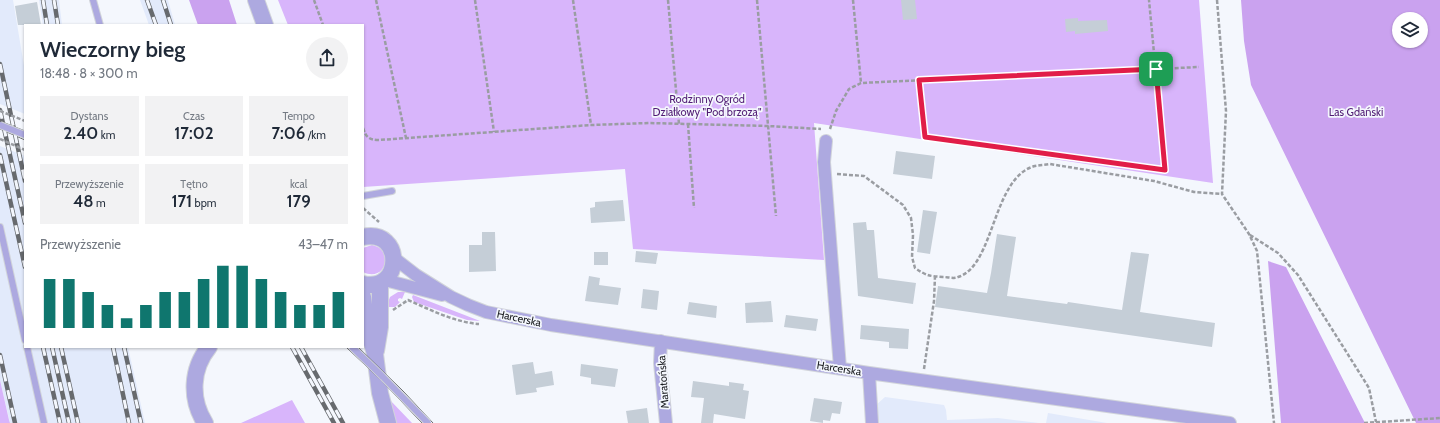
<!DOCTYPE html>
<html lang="pl">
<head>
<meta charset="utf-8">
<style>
	body { margin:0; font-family:Cabin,sans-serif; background:#f2f2f3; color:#1f2937; height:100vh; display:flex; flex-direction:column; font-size:15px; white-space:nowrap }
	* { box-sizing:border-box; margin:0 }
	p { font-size:13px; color:#747a83 }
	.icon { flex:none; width:22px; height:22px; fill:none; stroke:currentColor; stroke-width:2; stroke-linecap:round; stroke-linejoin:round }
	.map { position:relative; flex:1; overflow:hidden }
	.drawer { position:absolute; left:24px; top:24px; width:340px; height:324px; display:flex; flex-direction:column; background:#fff; border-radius:0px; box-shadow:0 1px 3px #0004 }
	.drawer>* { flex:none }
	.controls { position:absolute; left:1392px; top:12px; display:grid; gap:8px }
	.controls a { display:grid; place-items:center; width:36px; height:36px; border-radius:50%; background:#fff; box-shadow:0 1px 3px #0004; font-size:20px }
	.pin { position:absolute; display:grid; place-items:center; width:34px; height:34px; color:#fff; margin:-17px; border-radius:8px; box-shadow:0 2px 6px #0006 }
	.round { display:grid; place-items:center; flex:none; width:42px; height:42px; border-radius:21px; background:#f2f2f3 }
	.head { display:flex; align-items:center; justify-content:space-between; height:68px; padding:0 16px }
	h1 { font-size:22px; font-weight:600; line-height:30px }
	.stats { display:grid; grid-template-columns:repeat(3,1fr); gap:6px; height:68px; padding:4px 16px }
	.stats div { display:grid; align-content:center; border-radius:0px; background:#f2f2f3; text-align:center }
	.stats b { font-size:17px; font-weight:600 }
	.stats small { font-size:11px; font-weight:400 }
	.stats p { font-size:11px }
	.chart { height:112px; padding:8px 16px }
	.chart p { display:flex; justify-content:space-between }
	.chart svg { width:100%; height:72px; margin-top:4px; stroke:#0f766e; stroke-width:6 }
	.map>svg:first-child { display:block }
	.built { fill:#e2eafb }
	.green { fill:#d8b5fb }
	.forest { fill:#caa2ef; fill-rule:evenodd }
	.building { fill:#c5ced7 }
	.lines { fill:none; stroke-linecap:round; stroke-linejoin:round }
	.service-casing { stroke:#d1d4da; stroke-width:8 }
	.minor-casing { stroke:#d1d4da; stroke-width:14 }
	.tertiary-casing { stroke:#d1d4da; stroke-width:18 }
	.path { stroke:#9a9da2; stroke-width:2.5; stroke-dasharray:4 2; stroke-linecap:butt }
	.service { stroke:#ada9e0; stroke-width:6 }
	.minor { stroke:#ada9e0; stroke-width:12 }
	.tertiary { stroke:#ada9e0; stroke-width:16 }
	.tram { stroke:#676a6e; stroke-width:1 }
	.rail-casing { stroke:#676a6e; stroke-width:4.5 }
	.rail { stroke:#f4f7fd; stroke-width:3; stroke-dasharray:9; stroke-linecap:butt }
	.service-bridge-casing { stroke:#d1d4da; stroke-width:8; stroke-linecap:butt }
	.path-bridge { stroke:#9a9da2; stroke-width:2.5; stroke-dasharray:4 2; stroke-linecap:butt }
	.service-bridge { stroke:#ada9e0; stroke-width:6 }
	.route-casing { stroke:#fff; stroke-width:8 }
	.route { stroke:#e11d48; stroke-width:5 }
	.labels { text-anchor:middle; stroke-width:3.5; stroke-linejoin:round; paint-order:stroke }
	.park-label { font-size:11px; fill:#501b74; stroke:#f4f7fd }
	.street-label { font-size:11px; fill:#1b1d21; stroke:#f4f7fd }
</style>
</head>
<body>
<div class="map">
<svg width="1440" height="423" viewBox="0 0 1440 423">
	<rect width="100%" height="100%" fill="#f4f7fd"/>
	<path class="built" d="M0 0H13L25 72V114L0 104Z
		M39 0H59L62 25H43Z
		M140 0H168L175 25H149Z
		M0 146 25 156V347H128L145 423H10L0 380Z
		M885 397 944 405 946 410 947 420 998 418 1039 423H876L875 406Z
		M1048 413 1107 423H1046Z"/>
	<path class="green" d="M278 0H1199L1213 183 814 123 824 260 633 249 625 169 363 187V25H288Z
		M372 245C396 250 385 283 363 272V248Z
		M398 292H405L402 299 400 298 398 299V301L400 302 395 307H386L390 297Z
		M413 295 480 321 467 320 414 302 412 297Z
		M0 380 9 420 10 423H0Z
		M389 399 412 423H396Z
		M292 400 305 423H241Z"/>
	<path class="forest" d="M189 0H229L237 25H198Z
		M1241 0H1440V423H1416L1251 85 1244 41ZM1399 19H1421V41H1399Z
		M1268 261 1286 267 1365 423H1281Z"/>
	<path class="building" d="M901 0H915L917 19 903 20Z
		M37 2 41 25H18L15 6Z
		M1078 18V21L1107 20 1108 31 1075 34V31L1066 32 1065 19Z
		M896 151 935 156 932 179 893 174Z
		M623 200 625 221 591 223 590 208 595 207V202Z
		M923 210 937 212 930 254 917 252Z
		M866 222 867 230H874L878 278 916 283 913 304 858 296 853 223Z
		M482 232H495L496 271 469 272V245H482Z
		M997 234 1016 237 1007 296 1067 304 1068 302 1122 310 1131 252 1149 254 1140 312 1215 323 1212 347 935 307 938 286 987 293 991 273Z
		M636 251 658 253 656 264 635 262Z
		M594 252H608V265H594Z
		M589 276 600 278 599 285 621 288 618 305 585 301Z
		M643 289 659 291 657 310 641 308Z
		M771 301 773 322 746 323 745 303Z
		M689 302 717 306 716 318 687 314Z
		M786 315 818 319 816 331 784 327Z
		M861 325 909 329 908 349 889 348V342L860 339Z
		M533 362 535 374 552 371 554 385 536 388 537 392 516 395 512 365Z
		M581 364 618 369 615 387 591 384V378L580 376Z
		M693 381 729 386V382L744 384 743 390 749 391 745 419 714 414 713 423H701L704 398 691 397Z
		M814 398 842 402 840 414 832 413 830 421 823 420V423L810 421Z
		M647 408 649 423H628L626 411Z"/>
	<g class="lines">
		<g class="service-casing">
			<path id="service" d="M93 0 100 25
				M363 196 392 191
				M0 227 25 340
				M27 347 44 423"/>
		</g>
		<g class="minor-casing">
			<path id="minor" d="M826 141 824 162 840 368
				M394 258 416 275 451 297 468 305 486 312 551 325 869 373 1230 423
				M385 280 442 295
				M661 341 660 363 666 423
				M869 373 872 423"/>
		</g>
		<g class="tertiary-casing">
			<path id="tertiary" d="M256 0 265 25
				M363 237C404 228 403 293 363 284
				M363 297 367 327 375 354 380 393 388 423
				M376 351 380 327V283
				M205 423C190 399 191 369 209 347"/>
		</g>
		<path class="path" d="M314 0 323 25
			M376 0 406 138
			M475 0 494 132
			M573 0 591 125
			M668 0 679 124
			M757 0 776 216
			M853 0 861 83
			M1217 0 1226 111 1222 194 1249 234 1257 251 1274 423
			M919 80 925 137 1165 170 1149 0
			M688 124 694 208
			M363 128C366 137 369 140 379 140L591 125 649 123 768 126 821 129
			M830 129 836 111 849 89 861 83 1199 67
			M837 174 864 176 903 205 911 218 913 235 912 257 915 268C927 276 929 276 943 277 948 277 954 279 958 277 995 266 992 177 1035 166 1040 165 1045 165 1050 164L1154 181 1194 192 1222 194
			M363 208 379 222
			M1250 235 1278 253 1298 275 1369 388 1376 422
			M393 310 408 300C431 310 454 322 479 324
			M924 369 934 301 935 276
			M1364 423 1440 418"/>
		<use href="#service" class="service"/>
		<use href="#minor" class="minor"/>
		<use href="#tertiary" class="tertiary"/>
		<path class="tram" d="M0 121 25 131
			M0 129 25 140
			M346 347 381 380 422 423
			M358 347 403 391 433 423"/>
		<g class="rail-casing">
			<path id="rail" d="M43 0 47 25
				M54 0 58 25
				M147 0 156 25
				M163 0 171 25
				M0 64 25 181
				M0 110 25 223
				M0 155 25 267
				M43 347 60 423
				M52 347 69 423
				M61 347 78 423
				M113 347 129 423
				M124 347 141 423
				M292 347 334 423
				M301 347 343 423
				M0 355 15 423"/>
		</g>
		<use href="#rail" class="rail"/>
		<g class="service-bridge-casing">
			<path id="service-bridge" d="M0 125 25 135
				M352 347 383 377 428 423"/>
		</g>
		<path class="path-bridge" d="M0 111 25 121
			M0 139 25 150"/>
		<use href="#service-bridge" class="service-bridge"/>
	</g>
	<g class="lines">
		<g class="route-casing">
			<path id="route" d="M1156 69 1165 170 925 137 919 80Z"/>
		</g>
		<use href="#route" class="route"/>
	</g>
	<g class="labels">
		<g class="park-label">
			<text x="707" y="103">Rodzinny Ogród<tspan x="707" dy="13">Działkowy "Pod brzozą"</tspan></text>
			<text x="1356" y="116">Las Gdański</text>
		</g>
		<g class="street-label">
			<text transform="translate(519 318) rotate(12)" y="4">Harcerska</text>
			<text transform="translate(839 368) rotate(9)" y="4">Harcerska</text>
			<text transform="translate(663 382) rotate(-94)" y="4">Maratońska</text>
		</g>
	</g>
</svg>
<div class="controls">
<a><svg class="icon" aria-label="layers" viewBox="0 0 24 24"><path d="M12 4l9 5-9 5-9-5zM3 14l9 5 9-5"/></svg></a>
</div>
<div class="pin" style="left:1156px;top:69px;background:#1e9e55"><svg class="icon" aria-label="arrive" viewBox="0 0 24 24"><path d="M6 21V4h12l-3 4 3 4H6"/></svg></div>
<section class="drawer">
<div class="head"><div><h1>Wieczorny bieg</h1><p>18:48 · 8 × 300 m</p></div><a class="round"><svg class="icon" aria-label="share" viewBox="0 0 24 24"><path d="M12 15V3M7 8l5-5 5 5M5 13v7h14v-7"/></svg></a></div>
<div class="stats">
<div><p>Dystans</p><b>2.40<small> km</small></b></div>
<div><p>Czas</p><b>17:02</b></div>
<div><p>Tempo</p><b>7:06<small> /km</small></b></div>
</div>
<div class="stats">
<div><p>Przewyższenie</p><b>48<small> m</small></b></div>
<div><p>Tętno</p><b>171<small> bpm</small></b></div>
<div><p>kcal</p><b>179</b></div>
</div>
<div class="chart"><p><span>Przewyższenie</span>43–47 m</p>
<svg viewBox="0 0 160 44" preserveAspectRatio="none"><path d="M5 44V14M15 44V14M25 44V22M35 44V30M45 44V38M55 44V30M65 44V22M75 44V22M85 44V14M95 44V6M105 44V6M115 44V14M125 44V22M135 44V30M145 44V30M155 44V22"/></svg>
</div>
</section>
</div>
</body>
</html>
